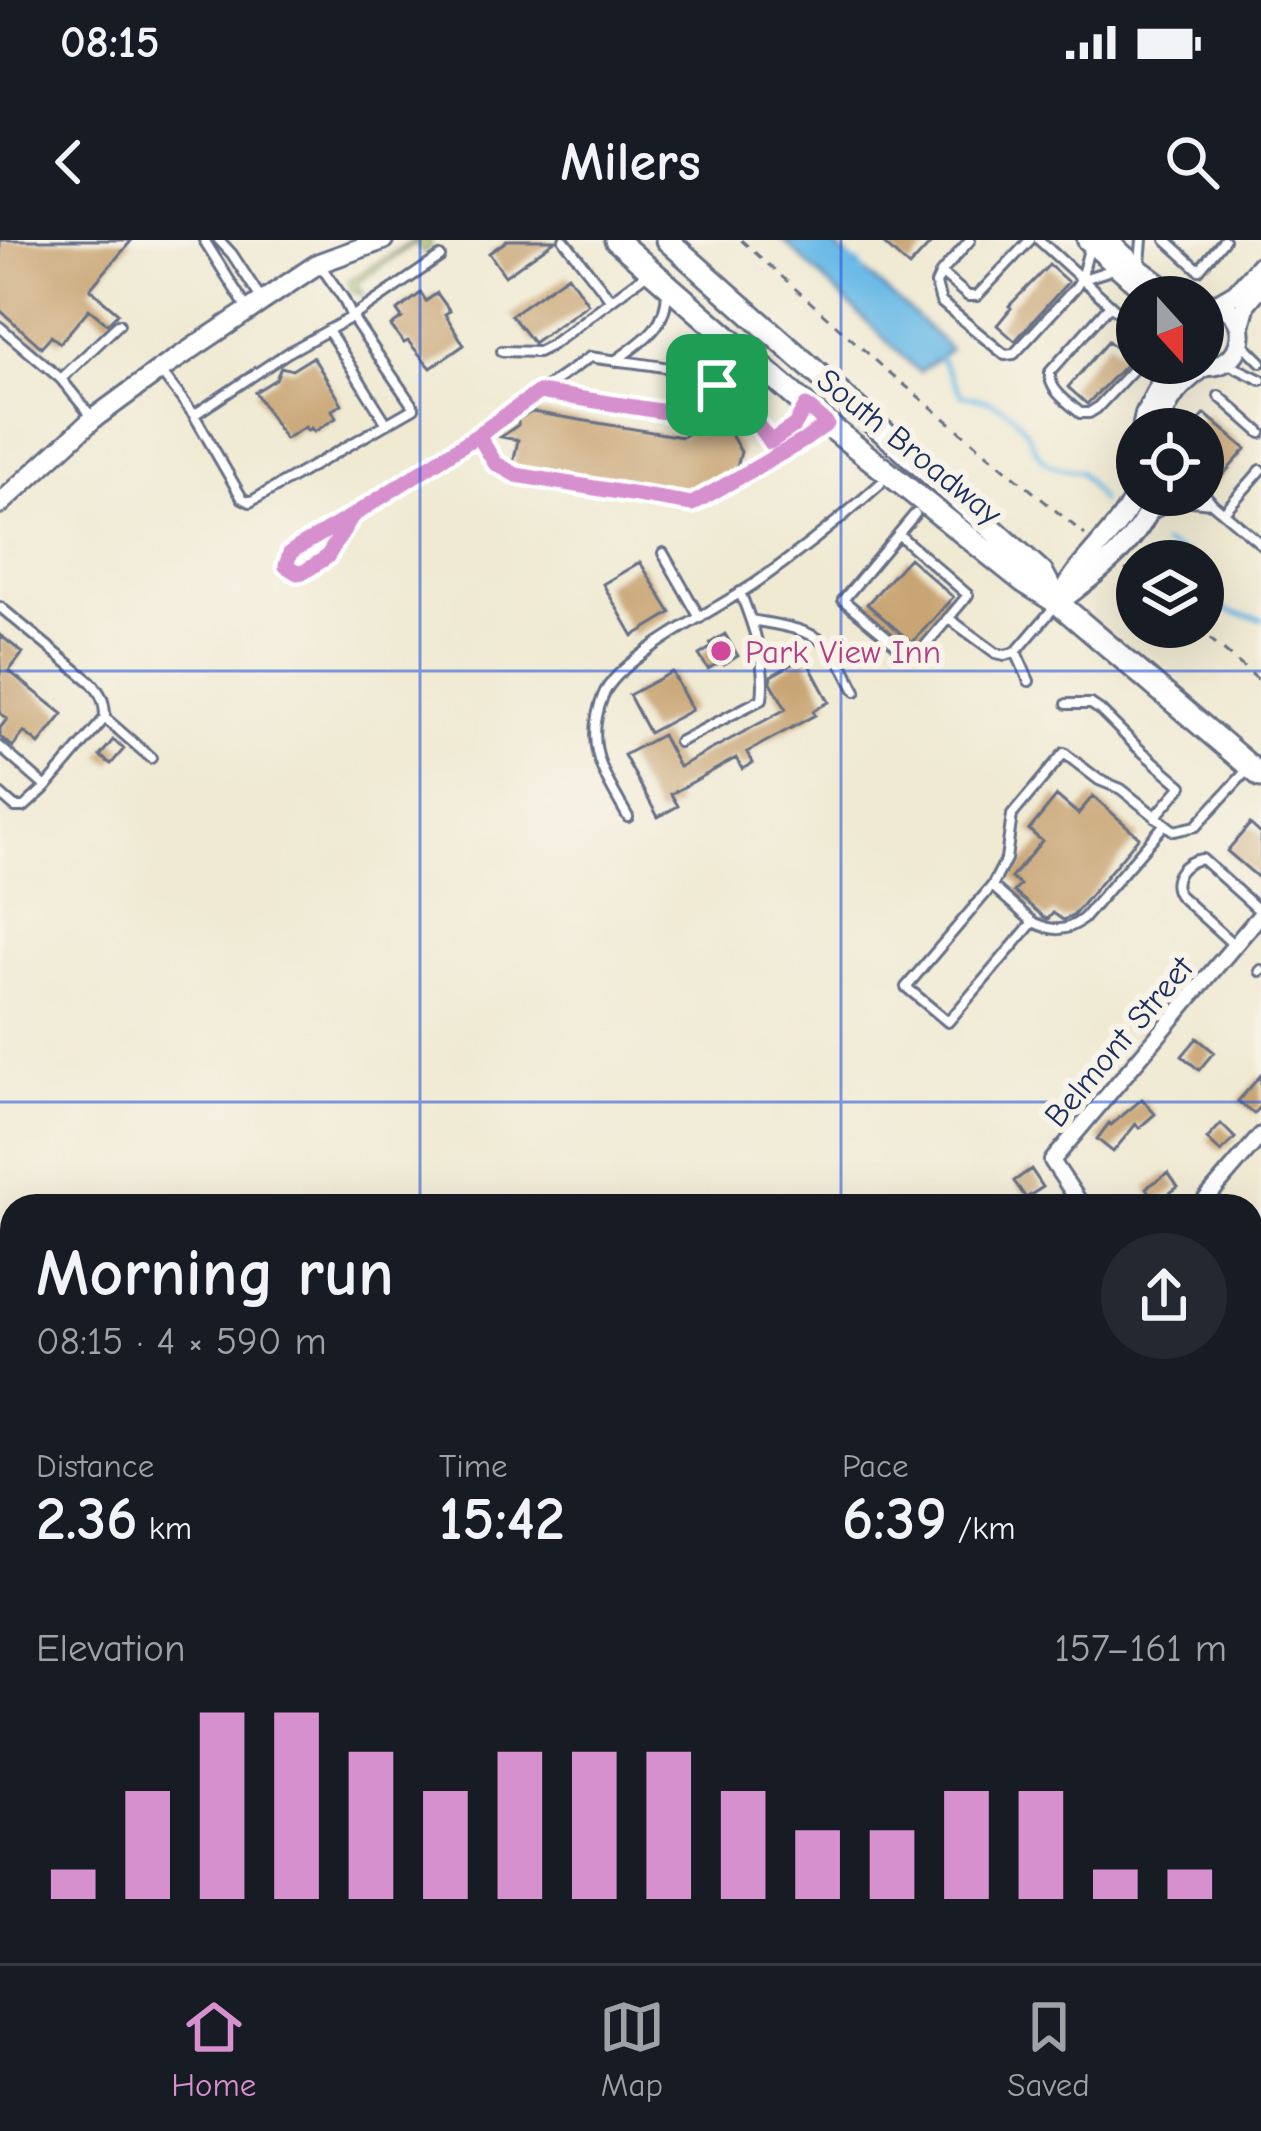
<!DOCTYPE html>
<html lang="en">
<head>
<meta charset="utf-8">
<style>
	body { margin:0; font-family:"Comic Neue",sans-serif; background:#242831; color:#f1f3f6; height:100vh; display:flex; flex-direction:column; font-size:45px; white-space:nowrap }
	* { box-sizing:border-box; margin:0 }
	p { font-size:39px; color:#9ea1a6 }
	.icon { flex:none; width:66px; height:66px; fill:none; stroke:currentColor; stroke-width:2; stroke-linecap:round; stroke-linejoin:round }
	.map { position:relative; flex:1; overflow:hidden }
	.details { position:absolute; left:0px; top:954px; width:1263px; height:771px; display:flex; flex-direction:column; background:#171b24; border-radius:36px 36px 0 0; box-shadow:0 12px 48px #0002 }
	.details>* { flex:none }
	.needle { width:78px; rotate:159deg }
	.controls { position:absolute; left:1116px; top:36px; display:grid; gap:24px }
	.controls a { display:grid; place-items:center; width:108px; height:108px; border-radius:50%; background:#171b24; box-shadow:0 12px 48px #0002; font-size:60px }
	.pin { position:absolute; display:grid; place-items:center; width:102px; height:102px; color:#fff; margin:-51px; border-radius:24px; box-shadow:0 6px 18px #0006 }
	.round { display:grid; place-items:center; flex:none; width:126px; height:126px; border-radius:63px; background:#242831 }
	.head { display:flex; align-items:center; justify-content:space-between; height:204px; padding:0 36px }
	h1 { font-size:66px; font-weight:600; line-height:90px }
	.metrics { display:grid; grid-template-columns:repeat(3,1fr); gap:18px; height:204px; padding:12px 36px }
	.metrics div { display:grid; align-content:center }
	.metrics b { font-size:60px; font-weight:600 }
	.metrics small { font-size:33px; font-weight:400 }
	.metrics p { font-size:33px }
	.chart { height:336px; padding:24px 36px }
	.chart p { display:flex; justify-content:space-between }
	.chart svg { width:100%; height:216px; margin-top:12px; stroke:#d690ce; stroke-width:6 }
	.status { display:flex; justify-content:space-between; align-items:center; height:84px; padding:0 60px; background:#171b24; direction:ltr }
	.status svg { height:33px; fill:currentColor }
	header { display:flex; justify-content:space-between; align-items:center; height:156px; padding:0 36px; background:#171b24; font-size:54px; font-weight:600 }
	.dock { display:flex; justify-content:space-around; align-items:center; height:168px; border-top:3px solid #363941; background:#171b24; font-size:33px; color:#9ea1a6 }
	.dock a { display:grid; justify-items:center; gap:6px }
	.dock .current { color:#d690ce }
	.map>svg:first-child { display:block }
	.green { fill:#c5d374; stroke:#708169; stroke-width:3 }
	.water { fill:#6cbbe7; stroke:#4475a2; stroke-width:3 }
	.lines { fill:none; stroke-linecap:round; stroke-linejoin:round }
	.stream { stroke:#6cbbe7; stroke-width:4.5 }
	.building { fill:#c9a574 }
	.lane-casing { stroke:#667087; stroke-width:14 }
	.street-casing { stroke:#667087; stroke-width:20 }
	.secondary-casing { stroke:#667087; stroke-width:24 }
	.primary-casing { stroke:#667087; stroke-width:27 }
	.path { stroke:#667087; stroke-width:3; stroke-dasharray:9 9; stroke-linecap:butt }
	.lane { stroke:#fff; stroke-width:8 }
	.street { stroke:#fff; stroke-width:14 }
	.secondary { stroke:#fff; stroke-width:18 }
	.primary { stroke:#fff; stroke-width:21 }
	.route-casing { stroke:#fff; stroke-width:24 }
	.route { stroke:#d690ce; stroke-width:15 }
	.grid { fill:none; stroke:#1d4ed8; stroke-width:3; stroke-opacity:0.55 }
	.hotel-dot { fill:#d1479c; stroke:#f7f3e8; stroke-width:4.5 }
	.labels { text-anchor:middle; stroke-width:12; stroke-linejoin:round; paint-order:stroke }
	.street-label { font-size:33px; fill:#1b2f5e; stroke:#f7f3e8 }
	.hotel-label { font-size:33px; fill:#b23c85; stroke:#f7f3e8; text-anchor:start }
</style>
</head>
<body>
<div class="status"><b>08:15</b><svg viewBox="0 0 49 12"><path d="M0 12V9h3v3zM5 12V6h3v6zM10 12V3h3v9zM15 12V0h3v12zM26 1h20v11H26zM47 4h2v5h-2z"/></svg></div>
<header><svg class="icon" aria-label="back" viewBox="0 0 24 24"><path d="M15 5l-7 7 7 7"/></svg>Milers<svg class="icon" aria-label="search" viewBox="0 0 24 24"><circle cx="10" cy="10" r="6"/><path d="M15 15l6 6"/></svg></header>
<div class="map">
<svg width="1261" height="1723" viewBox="0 0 1261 1723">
	<rect width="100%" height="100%" fill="#f7f3e8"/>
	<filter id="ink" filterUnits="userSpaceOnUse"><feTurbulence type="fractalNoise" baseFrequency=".00833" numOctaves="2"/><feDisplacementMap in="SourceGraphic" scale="24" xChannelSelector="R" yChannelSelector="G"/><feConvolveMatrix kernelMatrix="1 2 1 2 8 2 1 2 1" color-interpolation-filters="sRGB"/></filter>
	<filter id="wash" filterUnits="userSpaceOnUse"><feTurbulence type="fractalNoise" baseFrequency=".004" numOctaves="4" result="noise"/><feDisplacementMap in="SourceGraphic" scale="48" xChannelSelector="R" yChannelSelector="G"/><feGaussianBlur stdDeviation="2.7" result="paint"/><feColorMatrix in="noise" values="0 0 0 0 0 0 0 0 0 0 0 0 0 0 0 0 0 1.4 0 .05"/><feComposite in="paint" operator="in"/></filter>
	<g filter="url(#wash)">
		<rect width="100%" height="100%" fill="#f0ead3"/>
		<path class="green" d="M415 0H430V8L423 12 415 3 357 43 363 55 352 51 349 41Z"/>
		<path class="water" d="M783 0H828L913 74 950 109 919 132Z"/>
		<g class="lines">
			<path class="stream" d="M847 19 859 24 864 35
				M937 113 962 155C981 158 1003 163 1016 178 1043 209 1029 226 1080 232L1101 261
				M1163 304 1191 317 1193 321
				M1203 347C1214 373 1237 373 1261 379"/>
		</g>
		<g id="blocks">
			<path class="building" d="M0 0H132L90 49 118 73 107 84 89 69 60 103 51 96 41 107 0 70Z
				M508 0H556L505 36 489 13Z
				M880 0H934L909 27Z
				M1049 25 1068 42 1015 101 997 85 1011 68 1009 66Z
				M568 35 588 64 533 103 511 75Z
				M421 53 426 61 437 53 450 71 445 74 464 105 431 128 408 101 404 103 391 86 402 78 397 71Z
				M1108 101 1130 120 1087 164 1068 147Z
				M313 117 342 164 332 170 336 178 314 192 311 188 308 191 305 187 285 199 255 152 276 139 281 127 292 130Z
				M532 172 682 197 719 174 741 212 736 230 690 255 519 227 513 224 518 200 501 197 518 185V179Z
				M1205 174 1246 209 1216 243 1203 232V189H1192Z
				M909 318 953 357 912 403 867 364Z
				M640 322 671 373 633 396 603 344Z
				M725 394 738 416 724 424 722 421 708 429 699 415 712 407 710 403Z
				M0 395 23 413 9 431 63 474 39 504 24 492 13 507 0 497V488L7 479 0 473Z
				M805 417 829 462 813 471 815 475 747 512 753 523 742 529 736 518 671 554 678 566 658 577 624 515 662 495 679 527 786 469 771 442V436Z
				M672 432 692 470 649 493 629 455Z
				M113 500 124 509 111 524 100 516Z
				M1057 556 1078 574 1093 556 1139 597 1073 676 1063 680 1053 673 1048 679 1045 678 1014 652 1020 645 1011 638 1042 601 1029 590Z
				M1250 584 1261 594V640L1227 611Z
				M1197 798 1214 812 1199 830 1182 816Z
				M1261 835V866L1254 874 1238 861Z
				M1142 859 1155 874 1139 888 1136 884 1113 912 1097 899 1109 883 1111 885Z
				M1221 884 1235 898 1221 912 1207 899Z
				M1031 929 1043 947 1026 958 1014 941Z
				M1168 933 1178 947 1156 963 1146 948Z
				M12 1547V1592L0 1567V1553Z"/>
		</g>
	</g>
	<g filter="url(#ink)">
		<use href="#blocks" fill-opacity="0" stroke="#667087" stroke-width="3"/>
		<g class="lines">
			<g class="lane-casing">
				<path id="lane" d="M204 0 248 70
					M219 0 232 14 262 60
					M564 0 611 60
					M970 0 941 33 936 44 941 62 1005 115 1014 114 1076 47 1081 39 1089 9
					M1039 0 1137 89
					M1166 0 1199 30 1224 0
					M1140 23 1142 0
					M941 33 968 56H977L1030 0
					M1083 39 1114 29
					M1110 65 1050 132C1048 150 1068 162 1080 173H1089L1097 168 1139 123
					M0 87 61 139 92 177
					M328 90 387 184
					M1241 102 1261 122
					M502 111 538 112 550 106 650 31
					M615 121C643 100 666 89 667 51
					M1226 123 1261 140
					M162 133 194 175 242 258 250 262 414 168 352 77 440 17
					M61 139 119 84
					M542 153 666 172 688 165 717 145
					M1219 156 1261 193
					M194 175 287 113 352 77 343 58 320 25
					M478 195 495 223 516 235 692 264 803 201 823 186
					M770 202 795 185 804 171
					M1212 263 1261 304
					M1224 272 1261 230
					M1154 273 1181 260 1212 263 1203 252
					M352 276C340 301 322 336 291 331L287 320C300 299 342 283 364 268 440 219 515 169 590 117 636 125 693 123 730 155 750 172 764 194 780 215
					M898 294 968 355 919 413 908 414 843 360 915 274
					M663 313 700 378
					M0 367 91 442C102 454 105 463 105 478L46 547 0 507
					M948 378 996 413 1005 415 1016 412 1057 364
					M751 380C777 385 812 388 831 409 842 421 848 437 856 451
					M1016 412 1029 441
					M1067 464H1091L1100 470 1138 508 1182 546 1155 577
					M105 478 151 518
					M679 502 762 459C767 424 753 384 740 352
					M0 554 15 567H24L46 547
					M628 577C604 534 583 507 603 456 618 417 720 368 757 342 800 312 841 279 880 244
					M1164 585 1083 679C1065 693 1052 691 1033 682L948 782 906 747 992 646 1006 619 1012 575 1064 513 1099 540 1121 549 1174 591 1196 586 1250 527
					M992 646 1033 682
					M1234 705 1179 655C1168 639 1184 621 1202 619L1261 672
					M1260 731 1261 730"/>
			</g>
			<g class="street-casing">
				<path id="street" d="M1082 966 1052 921 1261 674
					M1200 966 1261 895
					M1251 1008 1261 997
					M1251 1126 1261 1117
					M1251 1374 1261 1390
					M1251 1477 1261 1471
					M0 1502 12 1504
					M1251 1675 1261 1691"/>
			</g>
			<g class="secondary-casing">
				<path id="secondary" d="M1087 0 1151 57
					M1107 0 1141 30 1177 57
					M1219 63 1236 53 1261 25
					M1240 86 1246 63 1261 45
					M1193 123C1247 142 1261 62 1203 63
					M1142 189 1145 174 1171 123
					M1160 189C1164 161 1181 143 1204 127
					M0 264 93 179 160 130 319 23 383 0
					M1063 354C1082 316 1122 290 1137 250
					M1058 363C1098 332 1138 304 1156 255"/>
			</g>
			<g class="primary-casing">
				<path id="primary" d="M616 0 827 184 1023 341 1058 363 1261 536
					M667 0 1042 333 1058 363"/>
			</g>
			<path class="path" d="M741 0 883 127 1085 295
				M1125 329 1137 339
				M1196 387 1261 442
				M0 1586 12 1608"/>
			<use href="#lane" class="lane"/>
			<use href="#street" class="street"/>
			<use href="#secondary" class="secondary"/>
			<use href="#primary" class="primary"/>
		</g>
	</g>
	<g class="lines" filter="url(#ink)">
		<g class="route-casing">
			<path id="route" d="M717 145 688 165 666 172 539 152 478 195 352 276 327 317 304 332 297 333 286 326 290 313 297 308 352 276 478 195 495 223 516 235 692 264 803 201 827 184 806 166 795 185 770 202 749 173 717 145"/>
		</g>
		<use href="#route" class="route"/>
	</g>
	<path class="grid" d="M420 0V966M841 0V966M0 431H1261M0 862H1261M0 1292H12M1251 1292H1261M420 1713V1723M841 1713V1723"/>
	<circle class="hotel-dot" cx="721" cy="411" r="12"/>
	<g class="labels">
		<g class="street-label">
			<text transform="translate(910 206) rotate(39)" y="12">South Broadway</text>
			<text transform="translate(1118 801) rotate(-50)" y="12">Belmont Street</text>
		</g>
		<g class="hotel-label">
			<text x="745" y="423">Park View Inn</text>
		</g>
	</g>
</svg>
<div class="controls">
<a><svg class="needle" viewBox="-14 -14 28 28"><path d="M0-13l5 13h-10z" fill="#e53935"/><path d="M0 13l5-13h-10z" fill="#9ea1a6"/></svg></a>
<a><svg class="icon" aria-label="locate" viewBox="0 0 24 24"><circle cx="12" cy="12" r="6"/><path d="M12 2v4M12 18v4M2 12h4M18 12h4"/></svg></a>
<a><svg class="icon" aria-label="layers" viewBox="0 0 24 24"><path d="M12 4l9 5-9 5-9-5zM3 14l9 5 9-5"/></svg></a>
</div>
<div class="pin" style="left:717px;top:145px;background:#1e9e55"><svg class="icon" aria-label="arrive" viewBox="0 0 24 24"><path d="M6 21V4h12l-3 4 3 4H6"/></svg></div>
<section class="details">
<div class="head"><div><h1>Morning run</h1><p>08:15 · 4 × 590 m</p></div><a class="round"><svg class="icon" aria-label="share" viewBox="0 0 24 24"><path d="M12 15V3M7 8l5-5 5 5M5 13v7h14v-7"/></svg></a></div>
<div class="metrics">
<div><p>Distance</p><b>2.36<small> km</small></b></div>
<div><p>Time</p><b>15:42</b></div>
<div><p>Pace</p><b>6:39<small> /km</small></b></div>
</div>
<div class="chart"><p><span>Elevation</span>157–161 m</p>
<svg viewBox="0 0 160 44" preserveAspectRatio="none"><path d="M5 44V38M15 44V22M25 44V6M35 44V6M45 44V14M55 44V22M65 44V14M75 44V14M85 44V14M95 44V22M105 44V30M115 44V30M125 44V22M135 44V22M145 44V38M155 44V38"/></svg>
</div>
</section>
</div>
<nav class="dock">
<a class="current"><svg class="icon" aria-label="home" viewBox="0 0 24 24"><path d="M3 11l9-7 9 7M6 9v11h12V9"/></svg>Home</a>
<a><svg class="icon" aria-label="map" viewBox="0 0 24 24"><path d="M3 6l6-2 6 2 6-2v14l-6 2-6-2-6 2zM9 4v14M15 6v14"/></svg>Map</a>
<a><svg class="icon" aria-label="saved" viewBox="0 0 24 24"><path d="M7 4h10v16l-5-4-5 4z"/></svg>Saved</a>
</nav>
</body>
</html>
